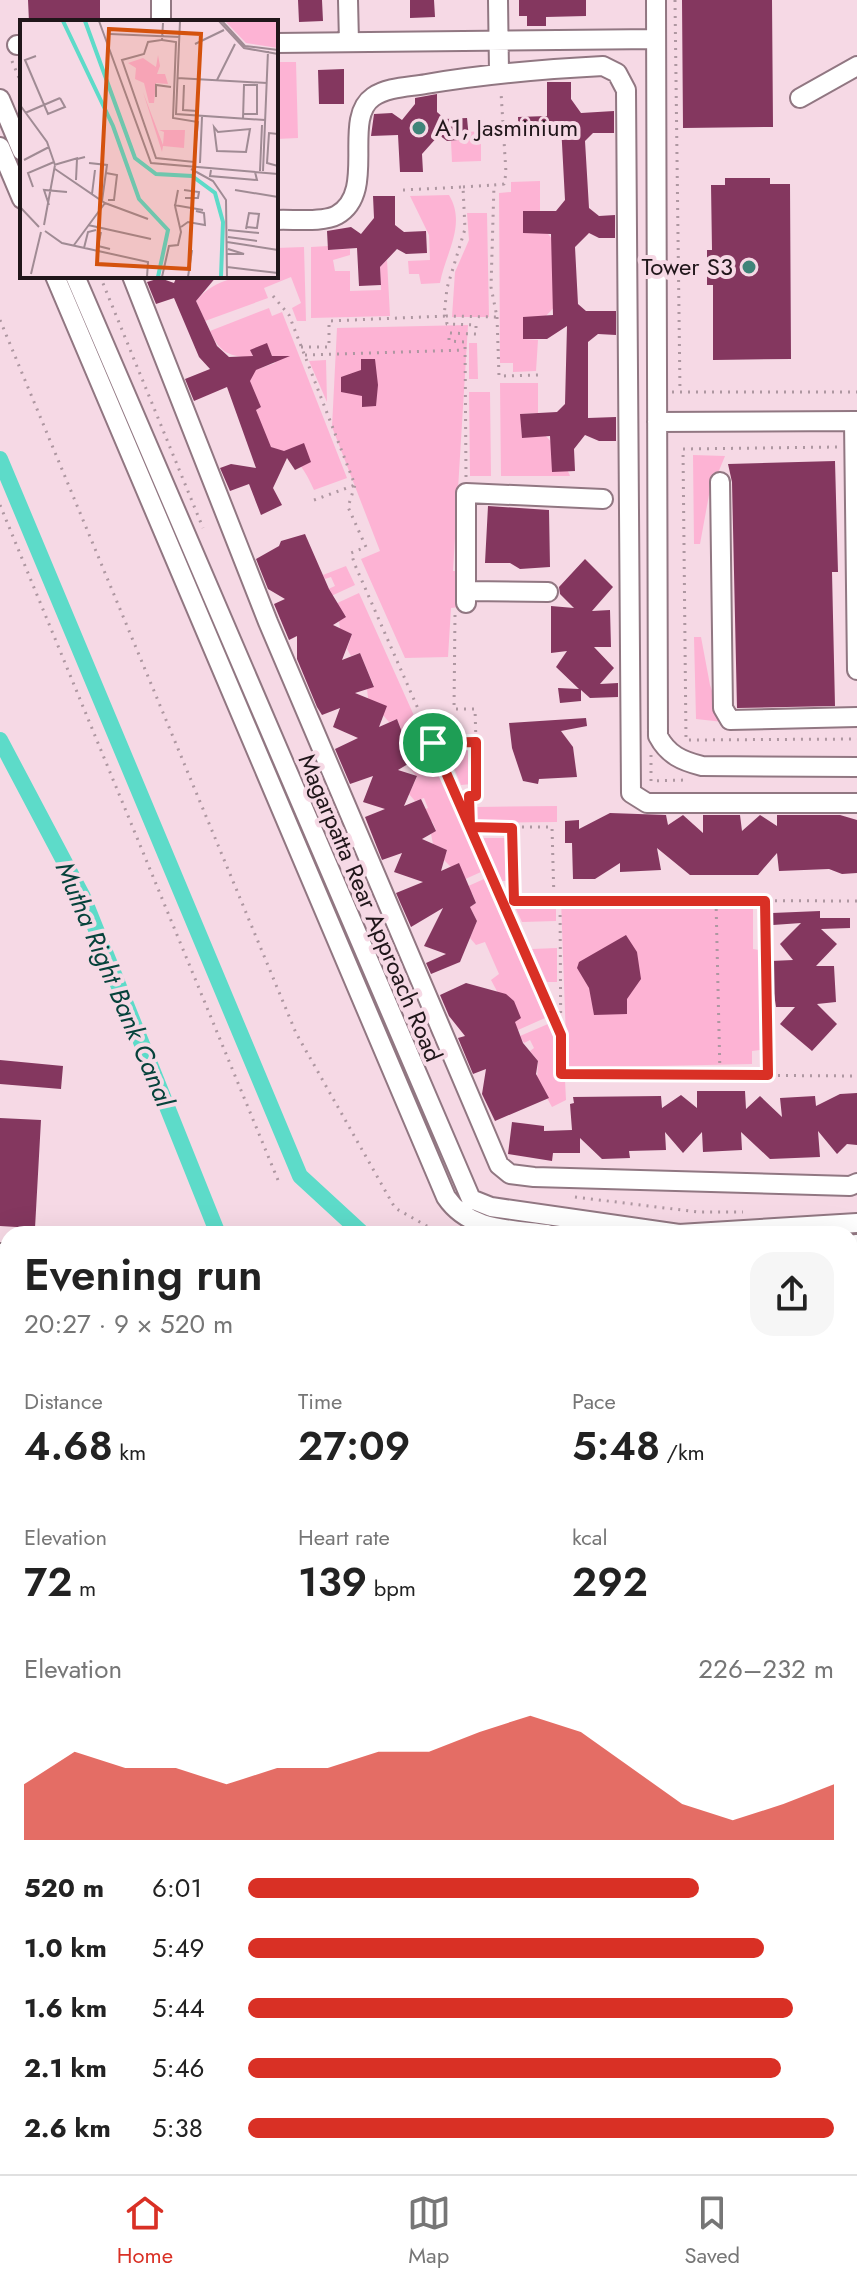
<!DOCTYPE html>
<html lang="en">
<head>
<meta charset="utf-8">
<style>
	body { margin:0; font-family:Jost,sans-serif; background:#f6f6f6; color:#222; height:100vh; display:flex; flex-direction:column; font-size:30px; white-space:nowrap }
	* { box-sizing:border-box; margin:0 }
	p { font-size:26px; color:#767676 }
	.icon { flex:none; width:44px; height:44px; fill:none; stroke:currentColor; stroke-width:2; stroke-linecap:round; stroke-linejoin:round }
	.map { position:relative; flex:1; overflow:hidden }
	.details { position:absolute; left:0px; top:1226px; width:858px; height:948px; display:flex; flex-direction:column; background:#fff; border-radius:24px 24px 0 0; box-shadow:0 8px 32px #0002 }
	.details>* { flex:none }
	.pin { position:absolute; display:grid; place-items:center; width:68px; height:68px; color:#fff; margin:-34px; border:4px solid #fff; border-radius:50%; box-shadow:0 2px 8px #0007 }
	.round { display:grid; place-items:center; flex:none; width:84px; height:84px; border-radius:24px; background:#f6f6f6 }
	.overview { display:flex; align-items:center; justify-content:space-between; height:136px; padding:0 24px }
	h1 { font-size:44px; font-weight:600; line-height:60px }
	.figures { display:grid; grid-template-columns:repeat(3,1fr); gap:12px; height:136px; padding:8px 24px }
	.figures div { display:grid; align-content:center }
	.figures b { font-size:40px; font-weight:600 }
	.figures small { font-size:22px; font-weight:400 }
	.figures p { font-size:22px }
	.chart { height:224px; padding:16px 24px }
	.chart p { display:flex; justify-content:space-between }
	.chart svg { width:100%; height:144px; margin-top:8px; fill:#d93025; opacity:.7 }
	ul { padding:0 24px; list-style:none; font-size:26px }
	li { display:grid; grid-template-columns:128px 96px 1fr; align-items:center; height:60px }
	li i { height:20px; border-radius:10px; background:#d93025 }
	.menu { display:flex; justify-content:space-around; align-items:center; height:112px; border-top:2px solid #e0e0e0; background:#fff; font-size:22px; color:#767676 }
	.menu a { display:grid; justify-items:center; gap:4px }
	.menu .active { color:#d93025 }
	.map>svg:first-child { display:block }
	.green { fill:#fdb3d4 }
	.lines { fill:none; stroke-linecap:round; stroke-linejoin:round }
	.canal { stroke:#5ddbc9; stroke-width:16 }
	.building { fill:#84375f }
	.minor-casing { stroke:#917782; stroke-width:22 }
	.path { stroke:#ae97a1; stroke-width:3; stroke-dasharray:2 6; stroke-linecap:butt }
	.minor { stroke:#fff; stroke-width:18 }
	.route-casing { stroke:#fff; stroke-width:16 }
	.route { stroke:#d93025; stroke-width:10 }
	.poi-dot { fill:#3f8479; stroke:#f6d9e5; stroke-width:3 }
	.labels { text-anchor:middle; stroke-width:8; stroke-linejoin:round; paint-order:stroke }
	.poi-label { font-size:24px; fill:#20161a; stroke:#f6d9e5; text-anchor:start }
	.street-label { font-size:24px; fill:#20161a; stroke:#f6d9e5 }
	.water-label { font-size:26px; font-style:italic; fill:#06423b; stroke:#f6d9e5 }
	.inset-river { fill:none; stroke:#5ddbc9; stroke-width:4 }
	.inset-road { fill:none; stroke:#a08b94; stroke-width:2 }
	.view { fill:#d4520d; fill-opacity:0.15; stroke:#d4520d; stroke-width:4 }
	.inset-edge { fill:none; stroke:#20161a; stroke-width:4 }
</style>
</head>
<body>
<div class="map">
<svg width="857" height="2174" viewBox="0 0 857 2174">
	<rect width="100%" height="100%" fill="#f6d9e5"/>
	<path class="green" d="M276 62H296L298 138 276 139Z
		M481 131V161L452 162 451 141 468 139V132Z
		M540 181V211L523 212V233L545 230 559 248 561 300 544 318 523 317V339L538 340 536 371 513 372V363H500L499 193 511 192V182Z
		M449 195C467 225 445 254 440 283L421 284 419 274H409L408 261 430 260 429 235 410 196Z
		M467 213H487L489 317H452L455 272 469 240Z
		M328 246 329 250 350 249V255L333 260 335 271H350V291L381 290 380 267 387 260 390 316 311 318V247Z
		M304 247 306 321H297L292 308 301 303 291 277 264 288 268 298 205 321 196 301C218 275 245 276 276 276V248Z
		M269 308 272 316 282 312 347 478 314 490C301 461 293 454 262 444L256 410 261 407 254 392 244 390 255 370 275 363 267 344 251 350 253 358C230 356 220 354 210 331Z
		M468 325 453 571H459L460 607 451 608 448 657 405 658 361 559 380 551 332 427 337 328Z
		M469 343H477L478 379H469Z
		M326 360 327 402 309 361Z
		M500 383H538V413L521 414 522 437 543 433 559 450 570 476H501Z
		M469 392H490L491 476H470Z
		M693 455 725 456 709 495 700 544H694Z
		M346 566 355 585 329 597 326 590 335 586 331 577 325 579 323 575Z
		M359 593 420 729 397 739 393 731 401 728 397 719 389 722 368 698 367 689 374 686 360 653 351 656 347 649 352 634 340 629 339 621 346 616 333 605Z
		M694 637H701L710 685 723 722 696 719Z
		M423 736 481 872 452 885 451 867 444 860 447 850 433 844 431 834 436 830 432 821 426 824 421 811 428 808 424 798 415 801 409 794 417 777 407 765 413 760 409 751 403 753 400 746Z
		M471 745 472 784 461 785 445 746Z
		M557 806V822L477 823V807Z
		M483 838H508L509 881H502Z
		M484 879 545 1018 518 1030 491 980 499 974 485 942 476 945 470 938 477 921 470 907 476 903 472 893 455 892Z
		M753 898V949L759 950 760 1050 752 1051V1064L567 1068 561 899Z
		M515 907H556V921L522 922Z
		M557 948V982H547L532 949Z
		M548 1024 556 1042V1079L565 1080 566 1100 552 1107 537 1080 538 1061 530 1051 534 1048 530 1040 524 1043 520 1036Z"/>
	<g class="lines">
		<path class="canal" d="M0 459 300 1176 363 1234
			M0 740 83 897 218 1234
			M850 1322 857 1324
			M593 2174 594 2166"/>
	</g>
	<path class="building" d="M28 0H100V21L29 22Z
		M298 0H322L323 21 299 22Z
		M410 0H434L435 17 410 18Z
		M519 0H586V16L546 17V26H527V16H519Z
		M682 0H772L773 127 683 128Z
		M344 69V104H319L318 70Z
		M547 82H571V99L581 113 614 111V133H593L585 141 589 208 599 216 615 215V238H599L589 233 575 247 578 304 586 311H616V335L598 334 588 342V418L616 417V441H599L585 435 574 449 575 471 552 472 550 436 522 438 520 414 557 412 565 404 567 326 547 339H523V317L553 315 551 234 523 233V211H556L565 200 561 125 542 139H519L518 117 547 116Z
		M437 94V112L445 119 467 118 469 139 447 141 439 135 422 154 423 172H400L398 135 371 136 374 114 392 113 402 120 415 104V98Z
		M725 178H770V184H790L791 359 713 360V285H707V250H712L711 185H725Z
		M373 196H395V225L404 232 426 231 427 253 406 254 397 249 380 267 381 285 359 286 357 248 328 250 327 231 351 227 361 234 374 218Z
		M177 276H217L196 301 217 346 229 357 253 356 250 350 267 343 272 356H290L256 370 250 381 261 407 256 410 271 447 284 451 304 443 311 462 295 470 287 458 273 488 282 505 261 515 249 484 230 491 220 468 231 464 256 468 227 387 194 401 185 379 210 369 199 357 174 298 156 304 147 282 160 278 174 283Z
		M361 359H375L378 385 376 406 362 407V396L341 392V377L361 370Z
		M835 461 838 572H832L835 706 737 708 732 482 728 464Z
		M488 506 549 510 550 567 520 569 510 563H485Z
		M305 534 329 589 346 617 333 625 352 634 342 660 360 653 374 687 355 693 387 706 379 727 397 719 413 761 398 770 417 776 404 806 421 799 436 831 422 839 447 850 441 871 459 863 476 903 470 907 477 921 460 962 431 974 426 963 446 954 424 946 443 908 411 927 396 893 423 882 394 872 402 853 382 860 365 817 385 809 363 802 373 776 350 784 335 749 358 738 333 727 340 708 322 715 317 707 297 659V636L289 640 274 604 285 599 268 589 256 559 279 546 281 541Z
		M585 559 613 587 592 611 610 610 611 647H594L614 668 600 684 618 683V697L590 698 581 690V701L560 703 558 688 579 689 556 667 567 651 551 653V606L574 608 560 594 559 587Z
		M586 718 587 726 561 731 573 747 577 777 539 779 538 784 523 781 512 748 509 723Z
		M610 813 666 815 668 825 683 815 703 833V815H740L742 831 760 815 777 826V815H840L857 820V873L842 874 829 869 779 871 777 853 758 875H690L657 848 661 870 620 872V863L595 879H573L572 843H565V821L579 820V829Z
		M820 911V918H850V928L821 929 837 944 816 966H834L836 1002 817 1004 837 1024 812 1051 780 1024 795 1007H776L771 973V961L793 960 780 944 801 923 773 925 772 913Z
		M626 935 637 952 641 979 627 999V1014L594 1015 589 988 577 968 579 962Z
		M466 983 506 994 514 1001 521 1018 515 1022 523 1043 538 1061 536 1074 549 1098 495 1121 482 1094 486 1069 473 1074 458 1038 465 1036 449 1016 440 995Z
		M0 1060 63 1066 61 1089 0 1084Z
		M697 1091H745L746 1109 760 1096 782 1117 780 1098 815 1096 816 1106 840 1094 857 1093V1145L847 1144 837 1154 818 1131 820 1157 770 1159 741 1132 742 1150 703 1152 702 1132 683 1153 665 1132 666 1150 629 1151 630 1158 602 1159 580 1138V1153H553L552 1161 508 1154 512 1122 544 1126V1131L572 1130 570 1104 574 1103 573 1097 661 1096 662 1108 681 1095 697 1108Z
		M0 1118 41 1120 35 1228 0 1226Z"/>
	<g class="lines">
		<g class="minor-casing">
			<path id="minor" d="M161 0V22
				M348 0 349 42
				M498 0 499 72
				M656 0 658 736C668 755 682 761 702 766L857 767
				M276 43 656 39
				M17 45H22
				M800 98 857 66
				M0 99 22 151
				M0 147 22 199
				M276 220C293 219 323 223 337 215 378 192 341 119 373 97 387 87 409 87 426 84 485 74 544 69 603 66L617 73 626 90 631 793 647 803H857
				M55 276 446 1197C469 1231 509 1229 547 1234
				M75 276 471 1199 491 1207 679 1234 857 1223
				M132 276 268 622 499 1165 510 1174 534 1177 850 1186 857 1183
				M854 421 857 670
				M657 422 857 421
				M720 482 723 708 730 720 857 717
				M466 591 548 592
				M466 603V493L603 499
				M850 1245 857 1244
				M0 1253H8
				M850 1258 857 1261
				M850 1452H857
				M850 1512H857
				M850 1526 857 1527
				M850 1540H857
				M0 1576 8 1582
				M850 1613 857 1614
				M850 1670 857 1671
				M0 1675 8 1663
				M850 1744H857
				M0 1833 8 1834
				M8 1989 5 2010H8
				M0 2045 6 2010
				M302 2170 303 2166
				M346 2174 348 2166
				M487 2174 489 2166
				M626 2174 627 2166
				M719 2174 720 2166"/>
		</g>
		<path class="path" d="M675 0 680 392
			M12 61 22 85
			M463 187 494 185
			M403 190 463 187 465 229 447 288 444 316
			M100 276 203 528
			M273 296 289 315 355 485 348 507 366 547 351 553 355 565 561 1035
			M497 317 499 376 540 375
			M0 320 296 1033 395 1208 441 1234
			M301 347H329V321L446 316
			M305 355 465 350
			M672 392H857
			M837 447 683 449 686 740 857 739
			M466 477 465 342 449 341V333L476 334V325L447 324 446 316 497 317 491 287 494 185 504 184 506 173 501 92
			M314 500 355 485
			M0 505 280 1185
			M455 615 454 709H475L476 742
			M433 743 476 742V796H469
			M651 755V781L686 780
			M456 796H469L470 827H552L554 900
			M512 828 514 901
			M503 901 556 900
			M716 901 720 1075
			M765 901 768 1075
			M857 901 560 900 561 1074 857 1076
			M575 1197 698 1212H743
			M850 1293 857 1294"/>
		<use href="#minor" class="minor"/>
	</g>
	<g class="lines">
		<g class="route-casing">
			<path id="route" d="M433 743 561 1035V1074L768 1075 765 901H514L512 828 470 827 469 796H476V742L433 743"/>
		</g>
		<use href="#route" class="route"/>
	</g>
	<g class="poi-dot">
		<circle cx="419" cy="128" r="8"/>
		<circle cx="749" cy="267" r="8"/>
	</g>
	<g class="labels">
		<g class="poi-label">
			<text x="435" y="136">A1, Jasminium</text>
			<text x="733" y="275" text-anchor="end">Tower S3</text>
		</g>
		<g class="street-label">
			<text transform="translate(370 908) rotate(67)" y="8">Magarpatta Rear Approach Road</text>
		</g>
		<g class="water-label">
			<text transform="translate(115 984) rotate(67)" y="9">Mutha Right Bank Canal</text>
		</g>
	</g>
	<g transform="translate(20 20)">
		<rect width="258" height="258" fill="#f6d9e5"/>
		<path d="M205 1H258V28L226 23ZM138 35 140 46 137 54H145L148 64 136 63 134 83H129L124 63 115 59 116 48 108 43 123 38 136 47ZM123 72 143 125 144 112 139 110H165L164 128 143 126 142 132Z" fill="#fdb3d4"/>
		<path class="inset-river" d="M43 1 93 106 119 179 148 210 138 257M65 1 115 138 136 154 172 156 195 173 203 202 201 257"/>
		<path class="inset-road" d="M79 1 131 143 258 154M160 1 156 94 245 100M199 1 224 28 258 34M202 1 225 26 258 30M90 14 160 17M142 20 156 22 153 98 178 102 174 142 136 138 102 40 124 34 128 22 142 20 143 3M175 24 204 10M16 36 5 40 28 94 45 87 40 78M157 58 247 63M197 60 215 24M164 65 163 90 177 91 179 59M136 77V65L151 67M0 85 27 122 35 145 24 205M5 93 40 78M223 99 224 65H237V94H223M194 107 198 112 230 109 226 132 197 131ZM258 114 249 113 247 143 258 146M4 140 29 127M69 143 87 145 82 181M180 143 182 97M34 145 58 138M35 149 85 183 128 199M171 149 193 161 206 180 207 257M191 150 190 156 237 160 235 152M240 151 242 105M243 151 248 31M86 153 97 155 94 180H88M56 160 57 139 65 137M13 167 8 153 34 142M164 170 179 172 178 178H165M215 170 258 177M72 174 75 150M1 178 0 187 19 207M29 185 24 170 47 172M154 185 183 190M68 205 131 219M161 207 168 202 185 205 184 193 176 191M226 209 229 193 239 194 237 208 227 207M208 210 239 213M25 211 42 223 128 242 127 257M81 212 78 226 90 229M208 217 237 221M207 222 258 230M54 225 85 183M64 228 68 212 76 210M207 234H224L208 229M207 247 258 253M11 254 21 212M142 257 149 226 158 225 161 212 155 186 158 170M168 257 172 230"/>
		<path class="view" d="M89 9 181 14 169 249 77 244Z"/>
		<rect width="258" height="258" class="inset-edge"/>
	</g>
</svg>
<div class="pin" style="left:433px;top:743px;background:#1e9e55"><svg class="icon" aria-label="arrive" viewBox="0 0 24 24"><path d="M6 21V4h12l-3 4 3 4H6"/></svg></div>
<section class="details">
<div class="overview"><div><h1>Evening run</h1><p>20:27 · 9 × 520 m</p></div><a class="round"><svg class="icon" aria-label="share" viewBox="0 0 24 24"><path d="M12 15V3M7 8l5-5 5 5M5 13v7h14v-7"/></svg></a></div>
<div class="figures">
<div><p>Distance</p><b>4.68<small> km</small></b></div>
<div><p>Time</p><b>27:09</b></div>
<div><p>Pace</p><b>5:48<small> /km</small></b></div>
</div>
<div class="figures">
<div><p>Elevation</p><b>72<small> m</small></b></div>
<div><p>Heart rate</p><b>139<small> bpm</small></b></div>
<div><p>kcal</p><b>292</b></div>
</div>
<div class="chart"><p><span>Elevation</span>226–232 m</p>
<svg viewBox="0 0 160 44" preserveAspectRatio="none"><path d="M0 44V27L10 17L20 22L30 22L40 27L50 22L60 22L70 17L80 17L90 11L100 6L110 11L120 22L130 33L140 38L150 33L160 27V44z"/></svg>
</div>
<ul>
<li><b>520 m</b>6:01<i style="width:77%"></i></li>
<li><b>1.0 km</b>5:49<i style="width:88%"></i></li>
<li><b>1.6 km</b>5:44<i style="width:93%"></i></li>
<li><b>2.1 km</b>5:46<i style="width:91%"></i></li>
<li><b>2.6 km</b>5:38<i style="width:100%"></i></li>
</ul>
</section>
</div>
<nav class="menu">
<a class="active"><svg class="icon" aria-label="home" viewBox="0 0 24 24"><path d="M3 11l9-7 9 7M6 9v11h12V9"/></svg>Home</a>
<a><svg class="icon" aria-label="map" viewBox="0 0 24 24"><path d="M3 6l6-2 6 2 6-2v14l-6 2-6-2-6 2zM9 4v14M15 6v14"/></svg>Map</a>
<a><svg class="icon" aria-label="saved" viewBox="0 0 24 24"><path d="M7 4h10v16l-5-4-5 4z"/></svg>Saved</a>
</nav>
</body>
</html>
